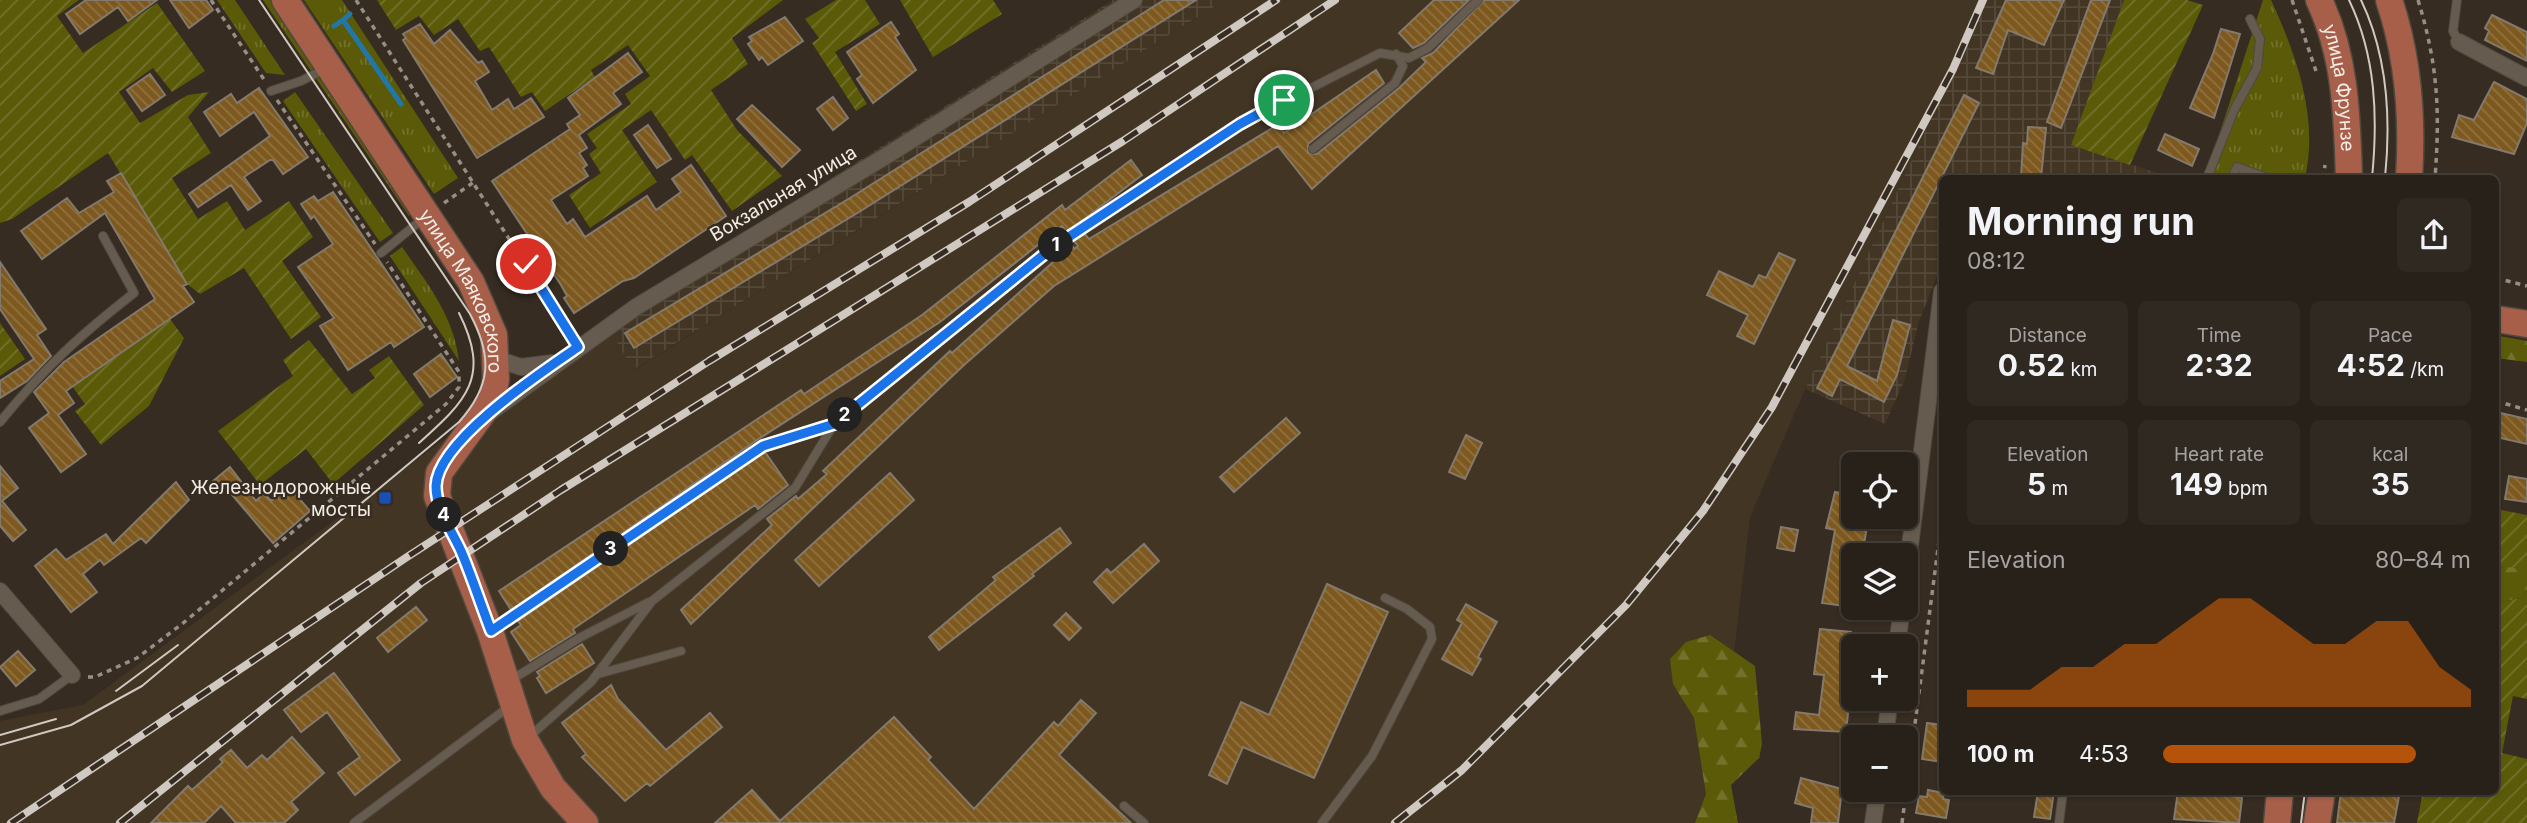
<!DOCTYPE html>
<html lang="en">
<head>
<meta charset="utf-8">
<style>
	body { margin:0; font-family:Inter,sans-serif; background:#302922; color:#f1f3f6; height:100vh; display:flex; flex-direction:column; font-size:26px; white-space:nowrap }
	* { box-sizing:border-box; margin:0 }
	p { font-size:23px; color:#a5a3a2 }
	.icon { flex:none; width:38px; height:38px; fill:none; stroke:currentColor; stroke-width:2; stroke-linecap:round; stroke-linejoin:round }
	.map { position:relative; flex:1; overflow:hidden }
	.side { position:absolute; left:1939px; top:175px; width:560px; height:620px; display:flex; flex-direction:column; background:#282119; border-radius:10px; box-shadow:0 2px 5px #0004,0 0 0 2px #443e38 }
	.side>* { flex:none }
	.tools { position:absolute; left:1841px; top:452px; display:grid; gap:14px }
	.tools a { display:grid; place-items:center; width:77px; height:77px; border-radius:10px; background:#282119; box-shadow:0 2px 5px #0004,0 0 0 2px #443e38; font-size:35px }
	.pin { position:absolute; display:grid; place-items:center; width:60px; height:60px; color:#fff; margin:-30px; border:4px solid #fff; border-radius:50%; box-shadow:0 2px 7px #0007 }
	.km { position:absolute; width:35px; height:35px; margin:-18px; border-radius:50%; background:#222; color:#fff; font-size:19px; line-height:35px; text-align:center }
	.round { display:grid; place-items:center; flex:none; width:74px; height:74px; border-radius:10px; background:#302922 }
	.overview { display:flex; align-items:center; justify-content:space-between; height:119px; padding:0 28px }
	h1 { font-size:38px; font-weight:700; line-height:52px }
	.figures { display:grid; grid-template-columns:repeat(3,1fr); gap:10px; height:119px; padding:7px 28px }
	.figures div { display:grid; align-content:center; border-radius:10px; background:#302922; text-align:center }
	.figures b { font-size:30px; font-weight:700 }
	.figures small { font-size:19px; font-weight:400 }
	.figures p { font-size:19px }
	.chart { height:196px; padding:14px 28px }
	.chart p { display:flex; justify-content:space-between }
	.chart svg { width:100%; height:126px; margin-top:7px; fill:#b45309; opacity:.7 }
	ul { padding:0 28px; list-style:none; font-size:23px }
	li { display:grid; grid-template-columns:112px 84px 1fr; align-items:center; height:52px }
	li i { height:18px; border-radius:9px; background:#b45309 }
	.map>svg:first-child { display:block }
	.industrial { fill:url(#industrial-grid) }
	.built { fill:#423524 }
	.grass { fill:url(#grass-tufts) }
	.forest { fill:url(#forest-firs) }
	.garden { fill:url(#garden-furrows) }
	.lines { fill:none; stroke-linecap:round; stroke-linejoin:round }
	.stream { stroke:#2177a7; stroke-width:5 }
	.building { fill:url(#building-back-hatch); stroke:#83796c; stroke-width:2 }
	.lane-casing { stroke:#50493f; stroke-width:10 }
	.street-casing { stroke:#50493f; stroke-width:18 }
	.primary-casing { stroke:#50493f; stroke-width:29 }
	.path { stroke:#978f86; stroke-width:3.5; stroke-dasharray:5 5; stroke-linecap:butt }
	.lane { stroke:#655b4f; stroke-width:8 }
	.street { stroke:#655b4f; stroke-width:16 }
	.primary { stroke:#a75f4a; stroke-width:26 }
	.tram { stroke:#d0c9c1; stroke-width:2 }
	.rail-casing { stroke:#d0c9c1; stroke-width:8 }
	.rail { stroke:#362c21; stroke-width:5; stroke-dasharray:16; stroke-linecap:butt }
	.route-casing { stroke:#fff; stroke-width:14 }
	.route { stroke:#1a73e8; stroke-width:9 }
	.transit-dot { fill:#1a4fb4; stroke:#362c21; stroke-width:2.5 }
	.labels { text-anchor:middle; stroke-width:5; stroke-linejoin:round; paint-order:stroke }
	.street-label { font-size:19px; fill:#f2ece5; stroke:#362c21 }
	.poi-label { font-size:19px; fill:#f2ece5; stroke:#362c21; text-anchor:end }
</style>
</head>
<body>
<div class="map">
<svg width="2527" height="823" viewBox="0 0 2527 823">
	<defs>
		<pattern id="industrial-grid" width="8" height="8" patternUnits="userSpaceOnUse" patternTransform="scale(1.75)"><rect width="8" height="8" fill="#423524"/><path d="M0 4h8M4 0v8" fill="none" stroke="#544939"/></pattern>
		<pattern id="grass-tufts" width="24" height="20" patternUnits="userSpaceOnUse" patternTransform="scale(1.75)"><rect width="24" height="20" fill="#5a5a08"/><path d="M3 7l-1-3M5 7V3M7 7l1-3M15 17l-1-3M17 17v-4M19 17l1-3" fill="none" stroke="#72722c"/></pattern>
		<pattern id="forest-firs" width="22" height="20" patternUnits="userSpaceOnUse" patternTransform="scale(1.75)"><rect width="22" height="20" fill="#5a5a08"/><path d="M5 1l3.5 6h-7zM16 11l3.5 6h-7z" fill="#72722c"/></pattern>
		<pattern id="garden-furrows" width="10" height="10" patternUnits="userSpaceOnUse" patternTransform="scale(1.75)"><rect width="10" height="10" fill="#5a5a08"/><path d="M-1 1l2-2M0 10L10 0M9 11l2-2" fill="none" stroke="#72722c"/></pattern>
		<pattern id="building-back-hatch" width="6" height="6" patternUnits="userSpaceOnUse" patternTransform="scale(1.75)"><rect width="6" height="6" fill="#7d591f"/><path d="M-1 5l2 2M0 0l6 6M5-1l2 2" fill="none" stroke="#90713f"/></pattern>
	</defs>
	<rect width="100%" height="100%" fill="#362c21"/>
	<path class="industrial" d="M1113 0H1225L633 370 604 322Z
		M1986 0H2124L2071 145 2173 178H1942V264L1919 321 1905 379 1885 424 1805 389Z"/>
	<path class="built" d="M1225 0H1986L1805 389 1750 517 1714 823H0V721L83 705 604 322 634 370Z"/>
	<path class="grass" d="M217 0H235L285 75 266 73Z
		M263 0H275L417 209 409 216Z
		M304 0H342L458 178 434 194Z
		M2263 0H2271C2296 54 2319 118 2305 178H2205Z
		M295 92 393 233 380 242 283 101Z
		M402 247C427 283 454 316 459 361L390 256Z"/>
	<path class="forest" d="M2499 336 2527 341V362L2496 358V337Z
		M2496 566 2527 568V591L2521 598 2496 603Z
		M1710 635 1755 666 1762 744 1759 758 1731 785 1738 823H1695L1706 794 1694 718 1673 684 1670 659 1686 642Z"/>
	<path class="garden" d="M0 0H79L57 16 83 53 157 3 205 71 172 92 153 68 119 92 140 123 188 95 209 92 188 117 211 153 172 178 198 219 227 201 245 230 289 201 313 237 282 261 321 317 291 339 244 268 200 294 187 284 108 153 12 219 0 223Z
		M377 0H783L732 38 748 64 711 90 737 130 782 176 732 211 692 155 685 160 651 110 622 130 657 182 590 228 569 195 601 173 589 154 597 148 587 134 631 104 625 94 650 76 628 45 591 70 595 77 545 111 532 92 521 97 489 47 480 51 458 19 434 35 419 16 396 30Z
		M836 0H865L880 24 835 52 867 104 856 111 812 43 819 38 805 19Z
		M900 0H993L1002 14 933 57Z
		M2124 0H2187L2203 5 2130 165 2071 145Z
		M170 319 184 338 149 406 101 445 75 411 85 404 72 386Z
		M0 323 25 359 0 376Z
		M309 340 352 394 375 378 369 370 389 356 424 405 333 484 306 449 260 485 218 431 293 376 283 360Z
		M2496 509 2527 515V569L2496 566Z
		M2527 591V699L2513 696 2502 753 2527 759V823H2417L2423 791H2496V603L2521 598Z"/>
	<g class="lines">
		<path class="stream" d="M350 14 343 20 401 104
			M334 26 343 20"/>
	</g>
	<path class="building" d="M86 0H157L128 21 118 7 80 34 66 14Z
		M170 0H206L213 10 189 28Z
		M1164 0H1196L859 212 634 348 625 333 850 198Z
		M1434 0H1469L1424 43 1413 48 1399 33Z
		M1484 0H1519L1312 189 1278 146 1054 286 964 365 691 624 681 610 772 525 767 519 796 496 798 499 827 474 823 471 950 351 952 353 1072 245 1074 249 1078 246 1074 241 1085 234 1089 239 1279 124 1284 133 1376 70 1384 83 1308 144V153L1317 154 1399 88 1426 62 1422 58 1433 53Z
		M2006 0H2064L2044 45 2008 30 1993 74 1976 68Z
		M2091 0H2110L2061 128 2047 122Z
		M2492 15 2527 32V61L2485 40 2489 31 2485 28Z
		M785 17 803 41 768 65 762 57 759 60 748 44 752 41 749 37Z
		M891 22 899 34 895 37 916 70 873 103 857 79 862 75 847 52Z
		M420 24 434 44 450 30 478 63 482 61 489 72 475 81 492 110 508 99 514 109 531 98 544 117 477 158 403 40 406 38 403 34Z
		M2221 29 2240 34 2214 118 2190 108 2213 54Z
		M628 53 642 72 613 93 621 104 579 135 587 148 579 153 587 165 583 168 588 176 551 200 567 224 573 219 585 237 647 196 656 210 681 192 672 179 691 165 726 216 634 278 623 281 574 313 564 298 567 296 561 285 492 181 570 129 567 124 580 115 568 98Z
		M150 74 165 95 142 111 127 90Z
		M2494 82 2527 99V123L2514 154 2452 137 2459 115 2474 120Z
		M259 88 308 157 283 174 273 160H270L244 177 261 201 248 210 231 185 198 207 189 194 270 136 254 112 220 136 204 112 231 94 237 103Z
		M1964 95 1979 103 1847 366 1877 381 1893 320 1910 325 1897 375 1884 402 1840 379 1832 396 1817 388Z
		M833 97 848 118 833 130 817 109Z
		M752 105 800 150 782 167 737 119Z
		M648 125 671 159 657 168 634 135Z
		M2028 127 2046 128 2041 178H2021L2023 143 2027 144Z
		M2165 134 2199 149 2192 166 2158 150Z
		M1131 160 1142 175 1079 223 1066 231 1062 226 940 322 757 440 511 610 499 591 801 390 804 394 922 315 1062 205 1065 210Z
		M121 173 187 284 183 286 194 302 66 391 74 403 58 415 86 454 61 472 29 428 49 413 34 392 64 362 155 299 105 213 42 259 21 231 67 198 79 213 114 192 107 181Z
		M333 192 424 327 394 347 391 342 348 370 320 326 334 318 298 267 333 244 314 216 311 219 301 204 314 196 318 201Z
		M1779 253 1795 260 1754 344 1737 336 1748 315 1707 295 1719 271 1753 287 1759 275 1766 278Z
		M0 262 46 329 37 335 51 356 27 381 0 398V381L34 359 0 309Z
		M441 354 457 377 430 397 414 374Z
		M2496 412 2527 419V444L2496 437Z
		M1286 418 1300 433 1234 492 1220 477Z
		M1466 435 1482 443 1465 479 1449 472Z
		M765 452 788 485 758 509 755 505 573 629 575 633 530 661 511 632 521 625 518 621Z
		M0 466 18 488 2 501 26 530 13 541 0 526Z
		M230 467 256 501 264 493 271 501 288 486 310 511 273 543 228 490 222 494 212 482Z
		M890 473 914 500 819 586 795 560Z
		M2509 476 2527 479V502L2505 499Z
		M176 482 189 500 146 543 141 538 104 565 100 560 83 574 97 592 71 612 35 566 56 549 66 560 106 534 113 544Z
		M1835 492 1853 495V516H1869L1862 555H1853V607L1822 603 1835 530 1826 528Z
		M1781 527 1798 530 1794 551 1777 548Z
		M1060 528 1071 543 1032 574 1034 576 939 650 929 637 996 580 993 577Z
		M1144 544 1159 561 1113 603 1094 582 1107 569 1111 573Z
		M1327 584 1388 612 1314 778 1243 747 1227 784 1209 775 1241 702 1269 715Z
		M1466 604 1497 622 1478 657 1481 659 1472 675 1442 659 1462 623 1457 620Z
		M416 607 427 620 388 652 377 638Z
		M1066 613 1081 628 1069 640 1054 625Z
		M1820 629 1851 632 1844 703 1849 704 1846 732 1794 729 1796 712 1819 715 1824 675 1814 674Z
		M582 644 594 663 546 693 537 678 540 676 537 672Z
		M18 651 35 670 16 686 0 667Z
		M334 673 400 760 355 795 338 773 360 757 327 712 301 732 284 710Z
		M611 685 618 699 666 750 710 713 722 727 650 786 647 783 625 801 582 757 586 754 562 723Z
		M1081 700 1096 713 1059 755 1131 823H715L752 790 780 821 894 717 931 757 928 760 974 809 1054 722 1058 726Z
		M1927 723 1942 725V762L1922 759Z
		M292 737 324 773 291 802 298 810 284 823H236L221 806 204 823H151L188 786 192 790 223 762 220 759 231 750 247 768 262 755 267 760Z
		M1801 778 1842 789 1838 823H1811L1813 808 1795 803Z
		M1928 790 1944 793 1943 799 1949 800 1946 818 1916 813 1919 796 1927 797Z
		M2038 791H2054L2050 819 2034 817Z
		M2178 791H2218L2217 794 2242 798 2239 823 2174 819Z
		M2341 791H2400L2394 823H2337Z"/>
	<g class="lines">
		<g class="lane-casing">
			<path id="lane" d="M2457 0 2453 31 2459 42
				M271 91 301 81 327 68
				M1313 149 1395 83 1403 66 1396 54
				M2234 173 2237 167 2267 178
				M2207 178 2234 110 2257 68 2260 39 2250 19
				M381 253 425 217
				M0 422C44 368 79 336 134 293L103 236
				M493 630 763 446 834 424 1052 248 1240 124 1380 53 1409 58 1428 48 1478 0
				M598 674 681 651
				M511 680 581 637 649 602
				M0 711 39 699 72 675
				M530 736 591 682 652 601 795 488 834 424
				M1124 806 1144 823
				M354 823 510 706
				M1322 823 1372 756 1432 639 1430 627 1407 609 1385 598
				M2059 823 2063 791"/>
		</g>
		<g class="street-casing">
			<path id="street" d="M2459 42 2527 78
				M497 359 521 367 552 363
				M489 413 636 307 886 156 1134 0
				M1906 578 1942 291
				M0 591 72 675
				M1897 646 1902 607
				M1885 737 1890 698
				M1873 823 1878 789"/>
		</g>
		<g class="primary-casing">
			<g id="primary">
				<path id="s1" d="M285 0 471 282 494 335 496 379 492 400 439 473 437 496 490 631 525 740 553 788 585 823"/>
				<path id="s2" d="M2319 0C2346 57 2347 117 2349 178"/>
				<path d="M2389 0C2409 59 2413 117 2409 178"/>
				<path d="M2496 319 2527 324"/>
				<path d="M2277 823 2280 791"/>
				<path d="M2317 823 2322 791"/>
			</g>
		</g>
		<path class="path" d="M211 0 265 81
			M356 0 570 334
			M2292 0 2317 74
			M2418 0C2438 65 2440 111 2435 178
			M277 100 375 244
			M2323 178 2325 165
			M444 203 474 182
			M2496 278 2527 286
			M2496 401 2527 410
			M88 677H95L137 658 182 624 446 404 459 387V372L387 262
			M1902 823 1942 518"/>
		<use href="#lane" class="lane"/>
		<use href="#street" class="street"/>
		<use href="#primary" class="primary"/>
		<path class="tram" d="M2349 0C2376 56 2378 117 2372 178
			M2361 0C2387 54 2391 119 2385 178
			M419 443C467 400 491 377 459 313
			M116 691 178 645
			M0 735 56 719
			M0 745 71 725 142 686 459 422C491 386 493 357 470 314L259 0
			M2301 823 2305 791"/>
		<g class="rail-casing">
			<path id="rail" d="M11 823 407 557 709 361 969 202 1276 0
				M120 823 421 583 561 490 1123 141 1335 0
				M1395 823 1462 770 1626 605 1703 511 1772 407 1953 69 1983 0"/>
		</g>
		<use href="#rail" class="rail"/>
	</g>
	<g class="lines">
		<g class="route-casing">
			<path id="route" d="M526 264 578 347C543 371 437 441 436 486 436 509 452 531 461 551 472 577 481 605 491 631L763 446 834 424 1052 248 1240 124 1284 100"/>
		</g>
		<use href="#route" class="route"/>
	</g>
	<rect class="transit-dot" x="378" y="491" width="14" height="14" rx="3.5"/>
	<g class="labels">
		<g class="street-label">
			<text dy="7" stroke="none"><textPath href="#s2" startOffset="91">улица Фрунзе</textPath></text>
			<text transform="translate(783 193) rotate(-31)" y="7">Вокзальная улица</text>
			<text dy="7" stroke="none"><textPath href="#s1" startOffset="343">улица Маяковского</textPath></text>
		</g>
		<g class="poi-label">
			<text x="371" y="494">Железнодорожные<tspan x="371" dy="22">мосты</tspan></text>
		</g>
	</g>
</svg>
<div class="tools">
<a><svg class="icon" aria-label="locate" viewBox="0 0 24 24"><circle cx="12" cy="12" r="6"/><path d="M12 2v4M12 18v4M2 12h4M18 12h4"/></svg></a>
<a><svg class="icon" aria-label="layers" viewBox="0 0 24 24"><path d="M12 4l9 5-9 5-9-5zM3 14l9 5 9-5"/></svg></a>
<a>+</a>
<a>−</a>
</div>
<div class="pin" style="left:1284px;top:100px;background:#1e9e55"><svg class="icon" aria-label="arrive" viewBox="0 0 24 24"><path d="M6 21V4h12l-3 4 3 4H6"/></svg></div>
<div class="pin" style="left:526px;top:264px;background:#d93025"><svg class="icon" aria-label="check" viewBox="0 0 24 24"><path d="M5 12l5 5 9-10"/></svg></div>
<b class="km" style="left:1056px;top:245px">1</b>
<b class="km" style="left:845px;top:415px">2</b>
<b class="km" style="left:611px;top:549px">3</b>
<b class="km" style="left:444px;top:515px">4</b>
<section class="side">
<div class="overview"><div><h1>Morning run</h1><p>08:12</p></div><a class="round"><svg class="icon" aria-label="share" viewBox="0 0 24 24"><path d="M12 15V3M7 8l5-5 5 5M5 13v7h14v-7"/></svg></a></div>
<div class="figures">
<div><p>Distance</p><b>0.52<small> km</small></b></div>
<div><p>Time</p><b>2:32</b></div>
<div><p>Pace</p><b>4:52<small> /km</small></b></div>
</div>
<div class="figures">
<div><p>Elevation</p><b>5<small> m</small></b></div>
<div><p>Heart rate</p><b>149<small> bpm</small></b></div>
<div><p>kcal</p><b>35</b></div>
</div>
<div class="chart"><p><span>Elevation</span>80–84 m</p>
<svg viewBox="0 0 160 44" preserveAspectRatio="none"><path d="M0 44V38L10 38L20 38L30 30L40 30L50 22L60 22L70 14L80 6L90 6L100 14L110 22L120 22L130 14L140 14L150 30L160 38V44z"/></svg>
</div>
<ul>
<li><b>100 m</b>4:53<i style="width:82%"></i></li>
</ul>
</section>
</div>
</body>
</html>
